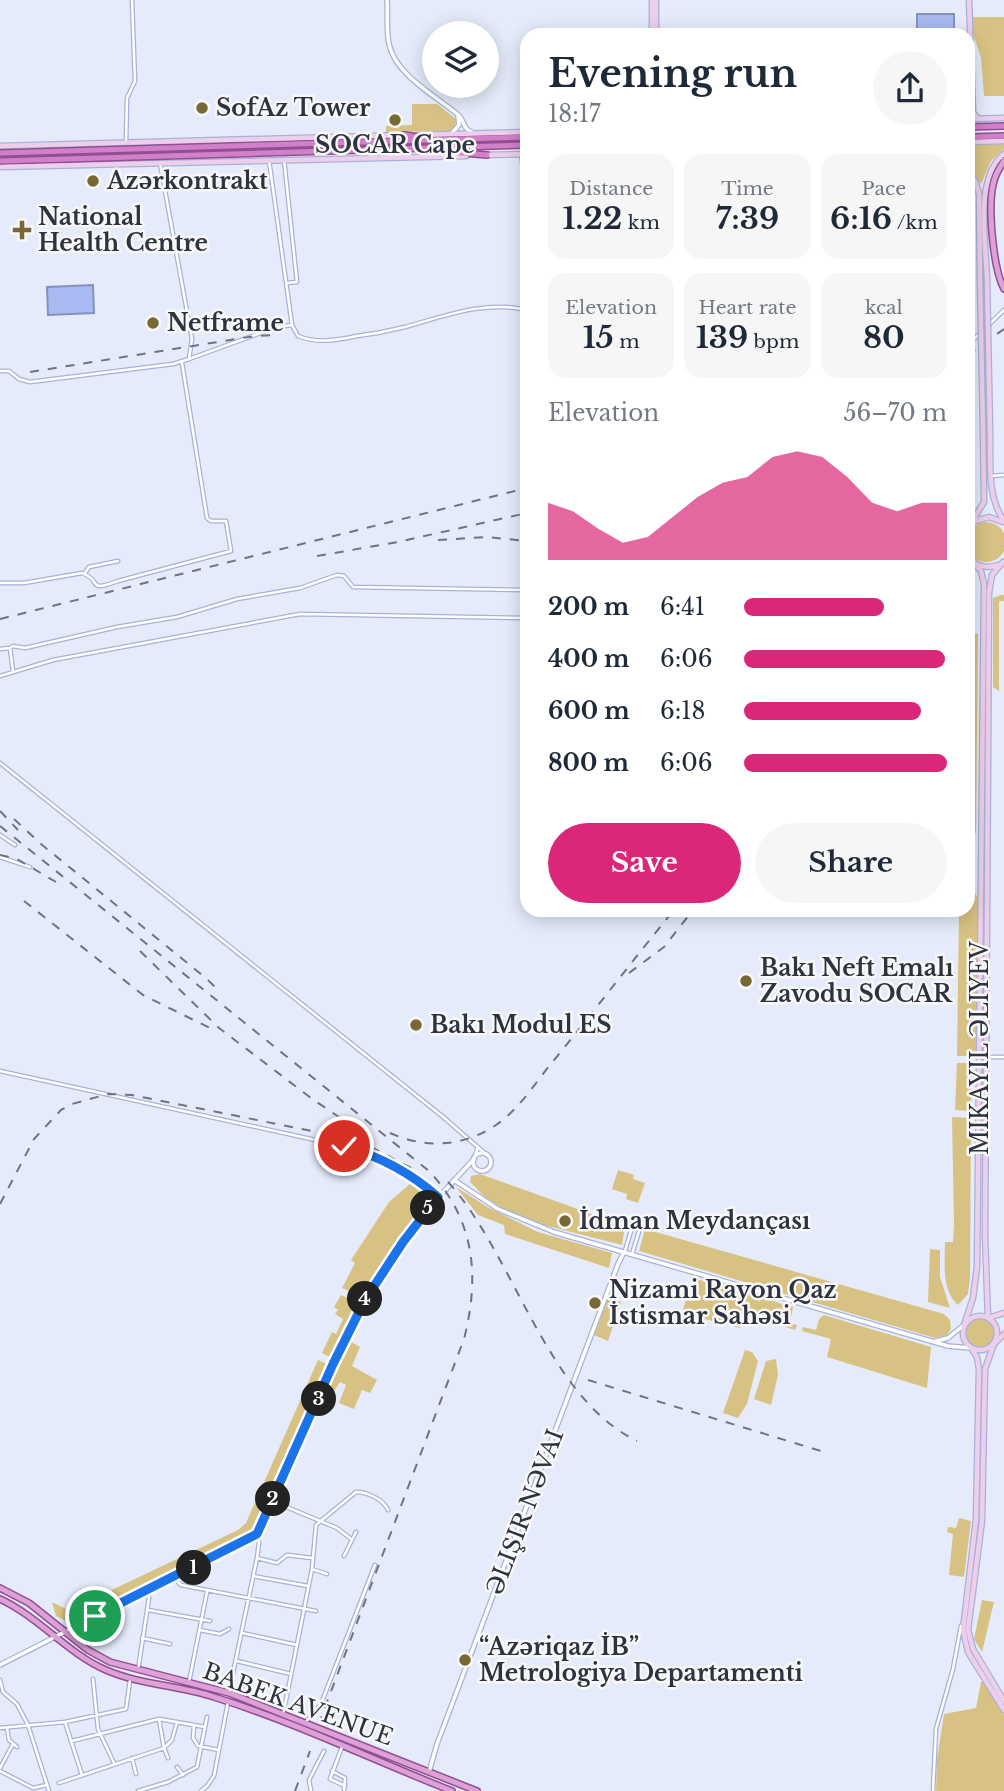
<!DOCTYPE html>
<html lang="en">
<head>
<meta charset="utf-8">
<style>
	body { margin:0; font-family:"Libre Baskerville",serif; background:#f6f6f7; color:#1f2937; height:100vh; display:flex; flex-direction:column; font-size:26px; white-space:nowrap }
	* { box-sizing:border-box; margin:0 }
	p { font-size:23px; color:#747a83 }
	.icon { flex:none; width:38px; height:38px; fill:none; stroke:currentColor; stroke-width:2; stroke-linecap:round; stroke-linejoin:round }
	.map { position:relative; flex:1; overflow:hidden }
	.sheet { position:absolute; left:520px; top:28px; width:455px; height:889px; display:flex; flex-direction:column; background:#fff; border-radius:21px; box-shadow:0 4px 18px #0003 }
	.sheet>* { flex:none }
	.tools { position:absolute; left:422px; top:21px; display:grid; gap:14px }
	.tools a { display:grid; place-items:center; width:77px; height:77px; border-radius:50%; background:#fff; box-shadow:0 4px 18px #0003; font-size:35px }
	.pin { position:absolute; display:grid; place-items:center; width:60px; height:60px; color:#fff; margin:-30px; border:4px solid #fff; border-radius:50%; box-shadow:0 2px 7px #0007 }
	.km { position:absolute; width:35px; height:35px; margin:-18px; border-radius:50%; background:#222; color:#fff; font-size:19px; line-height:35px; text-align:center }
	.round { display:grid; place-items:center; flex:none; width:74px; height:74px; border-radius:37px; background:#f6f6f7 }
	.headline { display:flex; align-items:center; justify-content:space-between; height:119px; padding:0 28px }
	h1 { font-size:38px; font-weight:800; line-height:52px }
	.figures { display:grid; grid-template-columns:repeat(3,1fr); gap:10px; height:119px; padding:7px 28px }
	.figures div { display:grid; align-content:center; border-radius:18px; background:#f6f6f7; text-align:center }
	.figures b { font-size:30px; font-weight:800 }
	.figures small { font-size:19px; font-weight:400 }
	.figures p { font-size:19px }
	.chart { height:196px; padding:14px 28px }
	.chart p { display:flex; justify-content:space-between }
	.chart svg { width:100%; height:126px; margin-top:7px; fill:#db2777; opacity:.7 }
	.action { display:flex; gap:14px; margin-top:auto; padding:14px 28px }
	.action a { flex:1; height:80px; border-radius:42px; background:#db2777; color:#fff; font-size:28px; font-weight:800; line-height:80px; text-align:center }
	.action a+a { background:#f6f6f7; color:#1f2937 }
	ul { padding:0 28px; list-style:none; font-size:23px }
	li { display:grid; grid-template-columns:112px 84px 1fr; align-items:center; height:52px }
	li i { height:18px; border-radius:9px; background:#db2777 }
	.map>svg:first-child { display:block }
	.green { fill:#d8c283 }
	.water { fill:#a9baf2; stroke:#8491bd; stroke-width:2 }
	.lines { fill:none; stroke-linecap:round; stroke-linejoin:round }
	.minor-casing { stroke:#a6b2d7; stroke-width:5 }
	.tertiary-casing { stroke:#a6b2d7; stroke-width:6 }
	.secondary-casing { stroke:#a6b2d7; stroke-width:7 }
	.primary-casing { stroke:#915092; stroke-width:8 }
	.trunk-casing { stroke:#915092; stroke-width:8 }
	.minor { stroke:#fff; stroke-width:2.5 }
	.tertiary { stroke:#fff; stroke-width:3.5 }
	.secondary { stroke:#eecfeb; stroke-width:4.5 }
	.primary { stroke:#dda0d7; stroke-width:5 }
	.trunk { stroke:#d280ca; stroke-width:5 }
	.rail { stroke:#6f7382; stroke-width:2; stroke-dasharray:9 9; stroke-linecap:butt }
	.secondary-bridge-casing { stroke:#a6b2d7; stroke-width:7; stroke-linecap:butt }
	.secondary-bridge { stroke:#eecfeb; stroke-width:4.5 }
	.route-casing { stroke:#fff; stroke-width:14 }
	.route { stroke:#1a73e8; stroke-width:9 }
	.poi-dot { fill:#786835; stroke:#f8f8f8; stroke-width:2.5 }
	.labels { text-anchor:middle; stroke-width:5; stroke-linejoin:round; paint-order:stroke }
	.poi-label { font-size:23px; font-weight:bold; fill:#2e3241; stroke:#f8f8f8; text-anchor:start }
	.street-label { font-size:23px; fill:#2e3241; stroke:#f8f8f8 }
</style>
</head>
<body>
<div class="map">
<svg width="1004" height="1791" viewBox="0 0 1004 1791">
	<rect width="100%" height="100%" fill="#e5ebfa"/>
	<path class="green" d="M973 17H1004V96H984L981 57 973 34Z
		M412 104H437L456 119 455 128 450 131 386 132V126L412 125Z
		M1004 144V149L991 161 981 184 968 163V145Z
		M966 542a20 20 0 1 1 40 0a20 20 0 1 1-40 0Z
		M1001 595H1004V601H999V691L993 687V598Z
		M972 633 978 634 976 833H968V706L971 660C966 651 968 642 972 633Z
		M968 892 976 894 978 900 977 1056H957L959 910H968Z
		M957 1063H972L971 1111 955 1110Z
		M952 1117 971 1118 970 1278 968 1294 958 1305C941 1290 945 1264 945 1242H953L954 1225Z
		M618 1170 634 1175 633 1179 645 1183 638 1203 626 1199 627 1194 612 1189Z
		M480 1174 625 1226 622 1245 544 1225 505 1210 485 1197 470 1182 471 1176Z
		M411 1183 430 1199 362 1296 342 1288 355 1263 351 1260 389 1202Z
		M456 1187 489 1208 538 1232 612 1253 609 1268 505 1234 504 1225 478 1215Z
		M645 1229 944 1314 950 1320 951 1329 947 1335 935 1338 639 1251Z
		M930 1249 940 1250V1277L950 1308 928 1302Z
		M693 1278 793 1307 790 1323 797 1325 795 1330 745 1314 740 1328 682 1313Z
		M341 1295 359 1303 332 1358 322 1353 332 1332 336 1334 343 1319 335 1314 338 1310 334 1307Z
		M608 1298 621 1302 608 1341 594 1335Z
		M824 1315 931 1347 927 1388 827 1357 831 1339 802 1331 803 1327 816 1330 819 1319Z
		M966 1333a14 14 0 1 1 28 0a14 14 0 1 1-28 0Z
		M348 1340 360 1347 352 1366 377 1380 370 1393 362 1390 354 1409 339 1403 346 1385 340 1382 335 1390H331L328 1394 324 1392Z
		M745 1350 752 1352 758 1361 747 1404 738 1418 723 1413Z
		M776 1359 778 1375 771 1405 754 1399 766 1361Z
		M318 1360 329 1365 253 1533 104 1610H99V1596L238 1530 246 1523Z
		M959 1518 971 1521 964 1577 949 1575 953 1534 947 1532 948 1527 956 1528Z
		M93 1600 90 1614 72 1624 56 1616 52 1602 68 1610Z
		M982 1600 994 1602 982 1652 974 1639Z
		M981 1682H984L1004 1715V1791H936L937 1759 944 1714 976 1708Z"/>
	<path class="water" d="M917 14H954V35H917Z
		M93 285 94 313 48 315 47 287Z"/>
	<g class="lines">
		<g class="minor-casing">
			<path id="minor" d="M126 143 127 98 135 81 132 0
				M521 154 527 196
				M284 159 297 282 287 283
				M269 160 292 325 298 336C318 344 337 340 357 336 373 334 389 331 405 327 445 316 485 300 527 310
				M968 345 1004 310
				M189 359 277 327 292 325
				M0 371H9L19 379 30 382 173 364 189 359 192 339 160 163
				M991 476 1004 475
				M85 573 89 567 118 561
				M0 583H24L82 573C104 581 85 593 118 581L231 551 226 521H211L207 518 182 363
				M0 649 10 648
				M13 671 10 648 13 646 25 648 117 627 177 617 237 599 300 588 337 575 344 576 353 587 527 590
				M0 676 53 660 300 614 527 618
				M0 763 442 1116 488 1156
				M0 835 15 845
				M0 857 30 867
				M987 1057H1004
				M0 1071 343 1146C378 1156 411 1173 437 1197
				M474 1159 478 1147
				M625 1251 633 1224
				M632 1254 641 1225
				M272 1501 337 1528 351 1539
				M344 1556 356 1532
				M257 1558 277 1563 287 1555 312 1558
				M312 1569 327 1574
				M253 1576 308 1586
				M174 1578 181 1585 316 1611
				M148 1610 210 1621
				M200 1630 220 1634 229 1629
				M242 1633 297 1645
				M142 1638 170 1644
				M237 1661 291 1674
				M138 1670 149 1598 148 1591
				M93 1679 98 1729 114 1763
				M0 1680 3 1692 17 1704 28 1725 49 1791
				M189 1682 207 1592
				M229 1692 257 1558 259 1543 257 1534
				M283 1715 312 1569 316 1525 356 1492C367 1492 383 1499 388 1510
				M65 1722 82 1775
				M305 1723 321 1704 375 1565
				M194 1725 193 1738 198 1746 219 1750
				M0 1728 65 1722 126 1709 130 1680
				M7 1728 9 1740 17 1747
				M72 1741 159 1719 205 1727
				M342 1747 330 1779 345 1786
				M132 1758 136 1774
				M168 1758 164 1748 172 1740 177 1722
				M177 1767 183 1775
				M0 1768 13 1744
				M0 1771 33 1788 47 1785
				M332 1771 345 1778 344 1791
				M59 1783 164 1748 159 1719
				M138 1791 168 1782 197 1767 207 1717
				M201 1791 207 1786 214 1776 228 1702
				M311 1791 309 1780 324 1751
				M933 1791 936 1729 953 1669 961 1626"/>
		</g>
		<g class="tertiary-casing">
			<path id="tertiary" d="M387 0C388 14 386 30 389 44 395 74 434 95 456 113 465 119 462 129 472 132
				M452 133 459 125 458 116
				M473 1162a9 9 0 1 1 18 0a9 9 0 1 1-18 0Z
				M454 1180 498 1209 554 1232 948 1346 971 1348
				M936 1341 948 1338 964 1325
				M0 1665 257 1534 333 1364 365 1299 425 1212 474 1159
				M429 1772 437 1744 618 1264 624 1252"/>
		</g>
		<g class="secondary-casing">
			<path id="secondary" d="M652 0V35
				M656 0V35
				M969 0 973 113 979 119
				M968 119 1004 118
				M419 135 527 132
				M968 142 1004 141
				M0 146 407 135
				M486 155 527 154
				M0 167 466 156
				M968 169 976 183 979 194 980 279
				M987 279C986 245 974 176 1004 154
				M990 431C991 462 986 495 1004 521
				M975 521 989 517 1003 522
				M968 528 984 502 983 434
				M968 557C977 567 986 569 998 565
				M1003 562 992 575 989 592 985 1236 988 1318 1004 1313
				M963 1333a17 17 0 1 1 34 0a17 17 0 1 1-34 0Z
				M964 1325 973 1298 977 1267 984 584 981 571 973 562
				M1004 1334 994 1344 985 1369 982 1521 968 1630 973 1649 1004 1701
				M971 1348 977 1357 979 1369 976 1519 963 1630 968 1652 1004 1710"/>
		</g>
		<g class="primary-casing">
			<path id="primary" d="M1004 161C1000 167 996 173 994 181 987 204 993 268 1004 289
				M0 1588 29 1603 88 1650 110 1662 229 1693 477 1791
				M0 1599C39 1617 67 1653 106 1670 140 1685 179 1685 214 1697 295 1722 373 1760 452 1791"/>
		</g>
		<g class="trunk-casing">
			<path id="trunk" d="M968 127 1004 126
				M404 135 428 138
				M968 137 1004 136
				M436 151 487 155
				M0 153 527 137
				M0 161 527 145"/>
		</g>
		<use href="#minor" class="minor"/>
		<use href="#tertiary" class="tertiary"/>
		<use href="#secondary" class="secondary"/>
		<use href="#primary" class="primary"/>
		<use href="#trunk" class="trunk"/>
		<path class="rail" d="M968 355 1004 329
			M30 372 255 336 275 335
			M438 540 486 537 527 541
			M317 556 398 542 527 513
			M0 619 527 488
			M0 811 18 830
			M14 819 41 844 207 979 219 991
			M0 826 429 1171C475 1220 480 1276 464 1339L321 1718
			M0 855 17 859 56 882
			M24 901 143 995 216 1031
			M140 951 219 1028 311 1098 374 1141
			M629 973 664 947 693 910
			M390 1133C426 1149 463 1147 496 1125 518 1110 534 1085 550 1065 592 1014 632 961 674 910
			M448 1182C514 1254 546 1397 637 1441
			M0 1204 34 1139 61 1110 72 1104 108 1094 132 1095 342 1137 371 1147 411 1168
			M588 1380 821 1451
			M295 1791 310 1751"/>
		<g class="secondary-bridge-casing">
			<path id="secondary-bridge" d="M980 279 983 434
				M987 279 990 431"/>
		</g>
		<use href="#secondary-bridge" class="secondary-bridge"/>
	</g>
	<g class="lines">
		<g class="route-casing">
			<path id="route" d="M95 1616 257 1534 333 1364 365 1300 403 1242 438 1197C411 1173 378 1156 344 1146"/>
		</g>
		<use href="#route" class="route"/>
	</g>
	<g class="poi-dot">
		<circle cx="202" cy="108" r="7"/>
		<circle cx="395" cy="120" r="7"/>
		<circle cx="93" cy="181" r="7"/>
		<path d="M18.5 219.5h7v7h7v7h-7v7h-7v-7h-7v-7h7z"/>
		<circle cx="153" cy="323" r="7"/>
		<circle cx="746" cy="981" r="7"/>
		<circle cx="416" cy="1025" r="7"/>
		<circle cx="565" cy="1221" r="7"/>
		<circle cx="595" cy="1303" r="7"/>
		<circle cx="465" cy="1660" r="7"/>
	</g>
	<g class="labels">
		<g class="poi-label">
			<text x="216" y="116">SofAz Tower</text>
			<text x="395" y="153" text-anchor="middle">SOCAR Cape</text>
			<text x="107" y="189">Azərkontrakt</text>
			<text x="38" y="225">National<tspan x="38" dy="26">Health Centre</tspan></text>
			<text x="167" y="331">Netframe</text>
			<text x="760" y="976">Bakı Neft Emalı<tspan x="760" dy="26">Zavodu SOCAR</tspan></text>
			<text x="430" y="1033">Bakı Modul ES</text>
			<text x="579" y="1229">İdman Meydançası</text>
			<text x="609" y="1298">Nizami Rayon Qaz<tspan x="609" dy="26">İstismar Sahəsi</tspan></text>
			<text x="479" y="1655">“Azəriqaz İB”<tspan x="479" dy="26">Metrologiya Departamenti</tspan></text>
		</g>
		<g class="street-label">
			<text transform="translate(980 1048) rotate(-90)" y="8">MIKAYIL ƏLIYEV</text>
			<text transform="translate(525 1512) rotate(-69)" y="8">ƏLIŞIR NƏVAI</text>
			<text transform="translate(298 1704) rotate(20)" y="8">BABEK AVENUE</text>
		</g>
	</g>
</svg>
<div class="tools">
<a><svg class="icon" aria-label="layers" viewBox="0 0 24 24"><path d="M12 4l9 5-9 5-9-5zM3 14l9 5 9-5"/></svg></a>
</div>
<div class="pin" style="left:95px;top:1616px;background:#1e9e55"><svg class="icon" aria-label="arrive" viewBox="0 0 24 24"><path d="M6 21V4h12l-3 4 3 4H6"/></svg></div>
<div class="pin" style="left:344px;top:1146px;background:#d93025"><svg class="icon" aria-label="check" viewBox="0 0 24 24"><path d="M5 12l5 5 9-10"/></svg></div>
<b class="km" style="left:194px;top:1568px">1</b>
<b class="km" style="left:273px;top:1499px">2</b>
<b class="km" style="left:319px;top:1399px">3</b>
<b class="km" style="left:365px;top:1299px">4</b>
<b class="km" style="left:428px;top:1208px">5</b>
<section class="sheet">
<div class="headline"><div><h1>Evening run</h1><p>18:17</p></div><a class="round"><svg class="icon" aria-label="share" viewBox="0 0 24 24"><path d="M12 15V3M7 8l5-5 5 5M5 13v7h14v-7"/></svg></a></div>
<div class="figures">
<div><p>Distance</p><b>1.22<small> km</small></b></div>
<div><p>Time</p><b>7:39</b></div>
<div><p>Pace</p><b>6:16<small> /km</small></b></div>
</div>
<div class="figures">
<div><p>Elevation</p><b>15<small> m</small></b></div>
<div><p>Heart rate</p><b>139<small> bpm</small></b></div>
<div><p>kcal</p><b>80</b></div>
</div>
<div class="chart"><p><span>Elevation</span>56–70 m</p>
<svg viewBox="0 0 160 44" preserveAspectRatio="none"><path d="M0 44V24L10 27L20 33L30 38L40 36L50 29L60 22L70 17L80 15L90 8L100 6L110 8L120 15L130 24L140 27L150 24L160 24V44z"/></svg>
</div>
<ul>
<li><b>200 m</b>6:41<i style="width:69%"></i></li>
<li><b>400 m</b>6:06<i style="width:99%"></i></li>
<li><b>600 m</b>6:18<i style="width:87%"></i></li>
<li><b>800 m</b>6:06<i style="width:100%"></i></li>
</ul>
<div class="action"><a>Save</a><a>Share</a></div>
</section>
</div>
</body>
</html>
